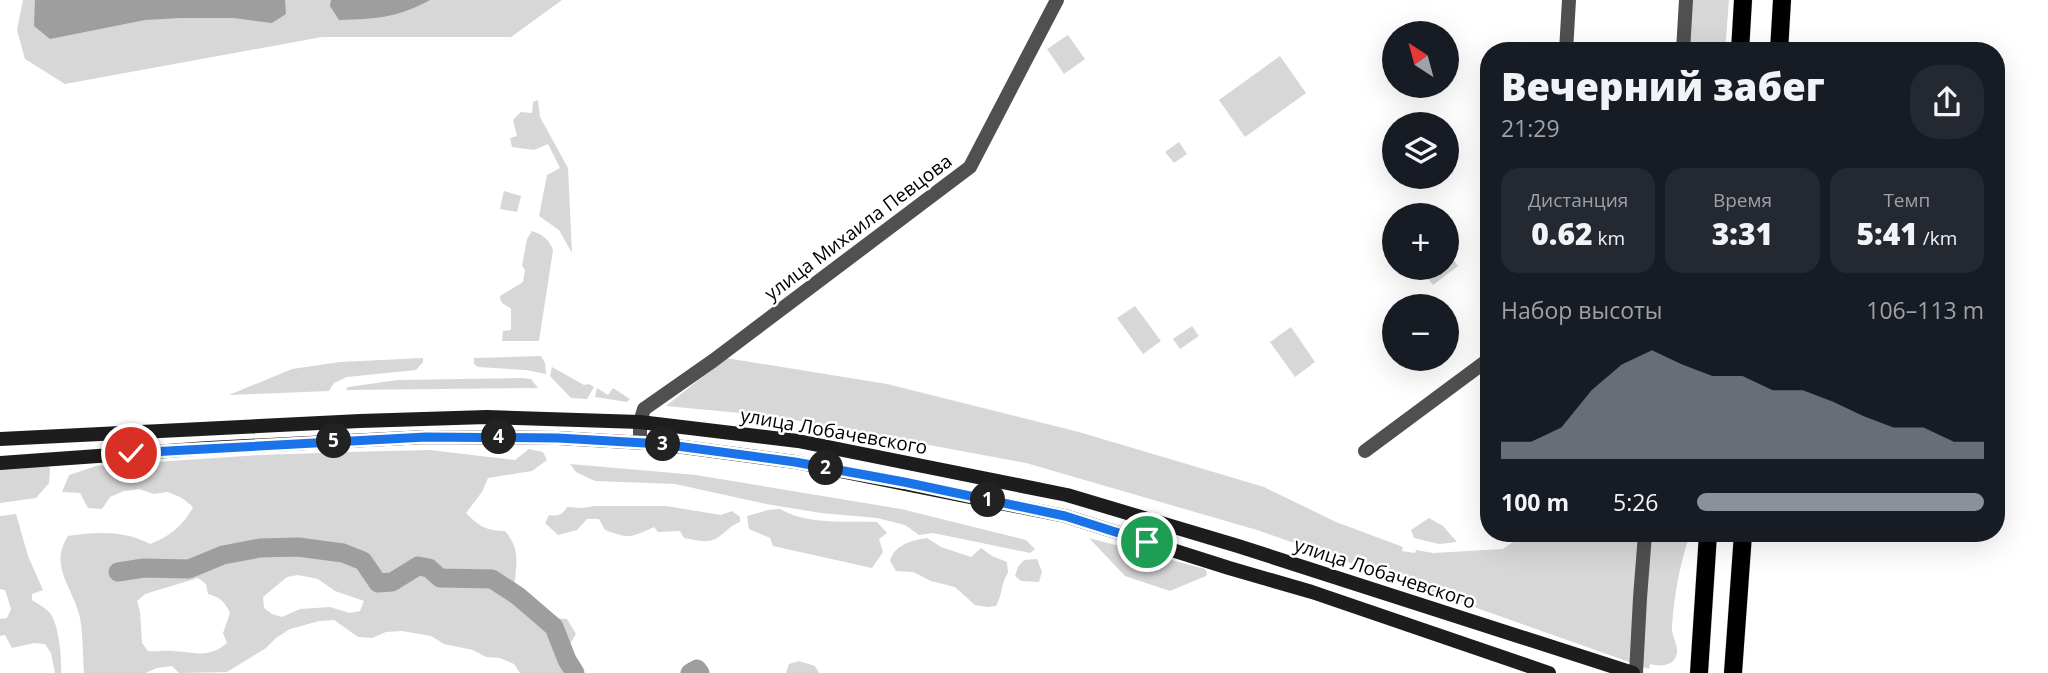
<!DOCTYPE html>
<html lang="ru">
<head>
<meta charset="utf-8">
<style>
	body { margin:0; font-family:"Open Sans",sans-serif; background:#242831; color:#f1f3f6; height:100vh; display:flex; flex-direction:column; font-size:26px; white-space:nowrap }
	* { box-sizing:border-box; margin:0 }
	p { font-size:23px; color:#9ea1a6 }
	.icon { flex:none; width:38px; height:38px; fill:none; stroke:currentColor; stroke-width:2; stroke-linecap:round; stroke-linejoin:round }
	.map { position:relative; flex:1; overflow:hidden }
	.drawer { position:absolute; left:1480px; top:42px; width:525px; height:500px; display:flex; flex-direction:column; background:#171b24; border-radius:28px; box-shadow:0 7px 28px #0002 }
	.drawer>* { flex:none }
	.needle { width:46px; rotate:324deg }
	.controls { position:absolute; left:1382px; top:21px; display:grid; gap:14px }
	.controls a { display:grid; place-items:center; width:77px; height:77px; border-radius:50%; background:#171b24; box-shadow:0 7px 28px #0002; font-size:35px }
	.pin { position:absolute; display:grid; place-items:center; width:60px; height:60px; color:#fff; margin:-30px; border:4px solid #fff; border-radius:50%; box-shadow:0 2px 7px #0007 }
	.km { position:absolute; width:35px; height:35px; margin:-18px; border-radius:50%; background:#222; color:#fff; font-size:19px; line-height:35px; text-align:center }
	.round { display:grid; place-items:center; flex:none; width:74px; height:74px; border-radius:28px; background:#242831 }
	.head { display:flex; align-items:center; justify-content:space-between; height:119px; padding:0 21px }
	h1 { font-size:38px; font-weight:800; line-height:52px }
	.stats { display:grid; grid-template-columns:repeat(3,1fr); gap:10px; height:119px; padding:7px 21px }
	.stats div { display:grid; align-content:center; border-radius:18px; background:#242831; text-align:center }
	.stats b { font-size:30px; font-weight:800 }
	.stats small { font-size:19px; font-weight:400 }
	.stats p { font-size:19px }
	.chart { height:196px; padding:14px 21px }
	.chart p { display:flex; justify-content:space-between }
	.chart svg { width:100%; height:126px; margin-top:7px; fill:#8c9099; opacity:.7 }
	ul { padding:0 21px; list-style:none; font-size:23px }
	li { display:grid; grid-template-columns:112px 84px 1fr; align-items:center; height:52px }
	li i { height:18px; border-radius:9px; background:#8c9099 }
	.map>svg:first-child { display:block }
	.green { fill:#d7d7d7; fill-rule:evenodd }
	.water { fill:#9e9e9e }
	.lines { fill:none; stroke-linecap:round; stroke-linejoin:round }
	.river { stroke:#9e9e9e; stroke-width:19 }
	.primary-casing { stroke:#dbdbdb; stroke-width:19 }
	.minor { stroke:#505050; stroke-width:14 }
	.secondary { stroke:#1d1d1d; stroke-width:14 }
	.primary { stroke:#000; stroke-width:18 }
	.route-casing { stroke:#fff; stroke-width:14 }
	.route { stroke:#1a73e8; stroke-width:9 }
	.labels { text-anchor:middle; stroke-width:5; stroke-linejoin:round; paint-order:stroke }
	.street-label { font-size:19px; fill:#000; stroke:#fff }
</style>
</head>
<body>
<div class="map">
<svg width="2048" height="673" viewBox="0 0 2048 673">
	<rect width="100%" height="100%" fill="#fff"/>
	<path class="green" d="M23 0H562L511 37H322L65 84 25 59 17 30Z
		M1692 0H1729L1725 51H1688Z
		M1068 35 1085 59 1064 74 1047 49Z
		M1280 56 1306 93 1245 137 1219 100Z
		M538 100 540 117 568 168 572 253 559 230 539 216 547 175 560 168 548 144 534 150 512 147 510 138 517 136 513 120 521 112 532 113 533 102Z
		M1179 142 1187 154 1174 163 1165 152Z
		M504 191 521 196 517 212 500 209Z
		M532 231C543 235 549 239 553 250L539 341H502L503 331 511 330V309C506 304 500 305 500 296L523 282 525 270 522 266 527 239Z
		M1449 253 1458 266 1433 285 1423 272 1429 268H1447V254Z
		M1135 306 1161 341 1143 354 1117 318Z
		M1192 326 1199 336 1180 349 1173 339Z
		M1291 327 1315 362 1295 377 1270 342Z
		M541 356 545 363 546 374 526 370 478 367 474 364V358Z
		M423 358V362L416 370 347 377 334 383 329 391 229 395 292 369 340 362Z
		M726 358 887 384 1079 432 1264 487 1336 522 1403 547 1402 551 1415 553 1416 550 1433 553 1503 549 1524 534H1690C1680 563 1674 595 1672 626 1671 635 1678 644 1677 653 1675 666 1660 667 1650 664L1649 669 1257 530 1026 463 773 416 666 406Z
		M552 367 584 385 589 384 594 387 587 399 571 398 550 376Z
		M521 378 531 379 538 388 346 390 348 387 398 380Z
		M597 388 608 395 613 388 630 399 627 402 595 397Z
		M529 449 543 452 547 460 532 471 488 478 482 492 466 513C478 526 487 531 505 531 526 555 511 574 515 601L537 621 554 618 567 619 576 634 558 663 567 673H520L514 664 500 658 486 657 473 650 444 644 431 636 402 631 386 632 372 638 358 637 334 620 319 621 290 629 276 638 266 648 227 672 179 673 172 666 157 668 145 673H84C83 655 83 636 80 618 74 588 48 567 68 536 97 532 123 530 150 544 169 537 184 525 193 507L182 498 168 492 154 494 139 489 124 491 110 497 102 509 88 508 80 493 62 492 69 475 96 466 260 455 347 452 430 450 515 460ZM298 575 318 579 335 591 364 601 360 611 350 613 330 607 300 609 282 617 272 614 264 608 263 597 287 577ZM198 578 206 584 208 594C220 597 225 602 230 613L223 633 227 643C209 659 193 652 172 651 164 650 157 652 148 651L142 643 140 612 137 601 145 594Z
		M44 464 50 468 49 483 36 498 0 503V469Z
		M570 464 696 475 901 509 1026 540 1035 549 1030 553 933 533 919 535 905 525 877 518 821 513 766 504 675 484 595 481 576 472Z
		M595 506H666L721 515 732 511 740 517V522C730 526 728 530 720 536 709 545 697 540 684 538L680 531 658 532 654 527C629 538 631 539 605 530L599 519H587L577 530 558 535 545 523 549 515C557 517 564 514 567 507L582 508Z
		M780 509C808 525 846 521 877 522L887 533 879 539 883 552 872 568 773 546 770 538 749 529 747 516 768 510Z
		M16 514 28 556 43 590 32 594V600C38 604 46 608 50 613 59 625 62 658 61 673H55L51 653 45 644 34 643 12 648 5 635 0 636V619L7 618 11 609 5 590 0 589V516Z
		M1429 518 1443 526 1457 542 1439 544 1414 538 1411 530Z
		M927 538 941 547 971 557 981 548 992 556 1007 562 1008 573C1000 585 1003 594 996 606L987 607 975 605 955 587 931 581 913 572 896 571 890 561C894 545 912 540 927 538Z
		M1089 538 1205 569 1207 573 1206 576 1170 591 1125 576Z
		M1037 559 1042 572 1039 582 1021 581 1015 576 1018 567 1024 560Z
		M799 661 815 666 819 673H786L789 664Z"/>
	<path class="water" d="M35 0H285L286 14 272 23 234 18H180L145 20 50 39 34 26Z
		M331 0H430C397 18 375 19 339 20L330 6Z"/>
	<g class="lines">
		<path class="river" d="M118 572 144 568 189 569 223 555 260 548 298 547 343 553 363 561 378 583 392 582 418 566 429 568 440 578 492 579 518 596 554 627 567 660 575 673
			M690 673 697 669 700 673"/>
		<g class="primary-casing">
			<path id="primary" d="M1740 51 1743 0
				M1779 51 1782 0
				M1699 673 1708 534
				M1733 673 1743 534"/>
		</g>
		<path class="minor" d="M1566 51 1569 0
			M1683 51 1686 0
			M640 442V422L644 409 714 360 970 167 1057 0
			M1365 451 1489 359
			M1636 673 1640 598 1645 534"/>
		<path class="secondary" d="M0 439 360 421 487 417 640 422 798 441 1067 495 1238 546 1633 673
			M0 463 209 448 426 437 558 438 661 444 795 462 1065 516 1229 568 1312 592 1549 673"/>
		<use href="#primary" class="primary"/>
	</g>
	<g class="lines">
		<g class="route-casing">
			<path id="route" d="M131 453 426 437 558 438 662 444 795 462 904 482 1065 516 1147 542"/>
		</g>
		<use href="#route" class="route"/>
	</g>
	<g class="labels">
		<g class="street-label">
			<text transform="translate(858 227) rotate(-37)" y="7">улица Михаила Певцова</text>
			<text transform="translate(834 431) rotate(10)" y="7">улица Лобачевского</text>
			<text transform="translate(1385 573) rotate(18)" y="7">улица Лобачевского</text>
		</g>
	</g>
</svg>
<div class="controls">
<a><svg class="needle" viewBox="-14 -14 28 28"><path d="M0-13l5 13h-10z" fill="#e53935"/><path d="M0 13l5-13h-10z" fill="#9ea1a6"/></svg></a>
<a><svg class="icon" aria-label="layers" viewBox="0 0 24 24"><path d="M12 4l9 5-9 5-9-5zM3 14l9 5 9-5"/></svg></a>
<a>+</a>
<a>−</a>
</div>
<div class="pin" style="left:1147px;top:542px;background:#1e9e55"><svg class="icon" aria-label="arrive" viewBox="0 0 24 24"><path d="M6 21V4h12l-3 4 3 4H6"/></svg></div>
<div class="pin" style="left:131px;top:453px;background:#d93025"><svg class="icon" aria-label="check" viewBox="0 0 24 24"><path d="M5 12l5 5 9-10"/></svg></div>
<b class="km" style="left:988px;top:500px">1</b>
<b class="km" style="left:826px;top:468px">2</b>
<b class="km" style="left:663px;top:444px">3</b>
<b class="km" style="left:499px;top:437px">4</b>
<b class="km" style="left:334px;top:441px">5</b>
<section class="drawer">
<div class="head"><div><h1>Вечерний забег</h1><p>21:29</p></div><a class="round"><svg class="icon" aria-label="share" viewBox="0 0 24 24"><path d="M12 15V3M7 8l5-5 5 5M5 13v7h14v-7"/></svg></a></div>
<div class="stats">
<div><p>Дистанция</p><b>0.62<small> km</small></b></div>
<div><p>Время</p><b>3:31</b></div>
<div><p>Темп</p><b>5:41<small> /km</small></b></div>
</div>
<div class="chart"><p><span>Набор высоты</span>106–113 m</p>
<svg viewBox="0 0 160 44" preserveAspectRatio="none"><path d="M0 44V38L10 38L20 33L30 20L40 11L50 6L60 11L70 15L80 15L90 20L100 20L110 24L120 29L130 33L140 33L150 38L160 38V44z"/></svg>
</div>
<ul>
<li><b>100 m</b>5:26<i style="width:100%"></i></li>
</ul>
</section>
</div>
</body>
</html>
